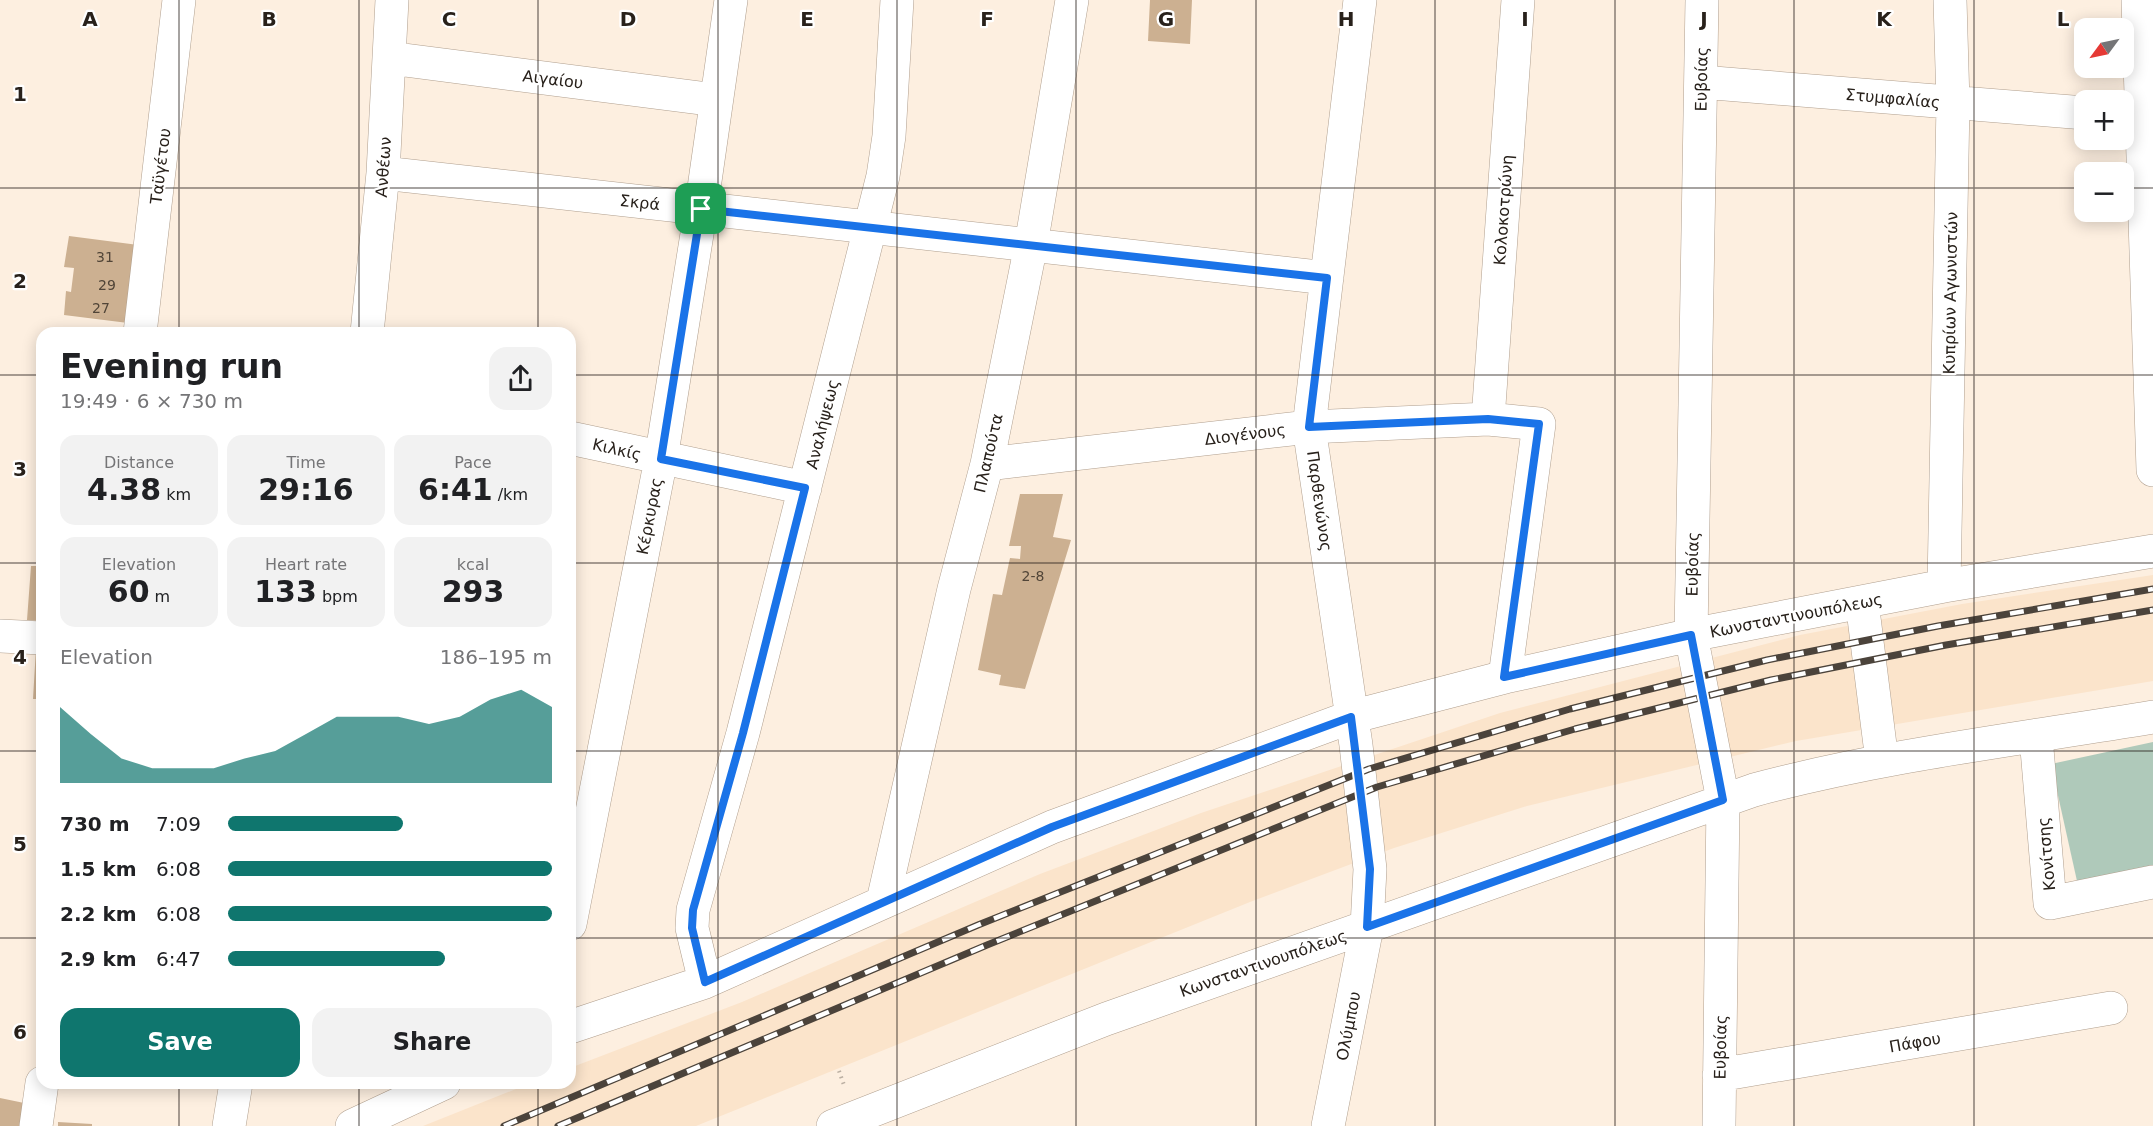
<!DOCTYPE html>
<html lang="en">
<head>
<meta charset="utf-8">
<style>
	body { margin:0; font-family:"DejaVu Sans",sans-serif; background:#f2f2f2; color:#202124; height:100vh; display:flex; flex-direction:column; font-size:22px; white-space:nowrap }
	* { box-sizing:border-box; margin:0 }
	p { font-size:20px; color:#757577 }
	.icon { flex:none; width:33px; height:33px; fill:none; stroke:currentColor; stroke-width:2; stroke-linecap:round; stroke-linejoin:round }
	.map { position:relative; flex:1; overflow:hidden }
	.panel { position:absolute; left:36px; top:327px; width:540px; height:762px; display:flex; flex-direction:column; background:#fff; border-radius:18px; box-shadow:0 3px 15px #0003 }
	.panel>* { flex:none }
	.needle { width:39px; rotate:237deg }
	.fabs { position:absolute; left:2074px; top:18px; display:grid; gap:12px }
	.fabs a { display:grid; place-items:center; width:60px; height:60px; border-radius:12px; background:#fff; box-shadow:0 3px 15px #0003; font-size:30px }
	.pin { position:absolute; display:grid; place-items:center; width:51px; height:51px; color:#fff; margin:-26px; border-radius:12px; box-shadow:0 3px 9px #0006 }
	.round { display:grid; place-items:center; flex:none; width:63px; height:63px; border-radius:18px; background:#f2f2f2 }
	.head { display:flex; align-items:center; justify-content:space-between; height:102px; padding:0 24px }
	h1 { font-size:33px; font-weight:700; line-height:45px }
	.stats { display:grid; grid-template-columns:repeat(3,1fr); gap:9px; height:102px; padding:6px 24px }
	.stats div { display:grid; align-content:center; border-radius:15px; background:#f2f2f2; text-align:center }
	.stats b { font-size:30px; font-weight:700 }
	.stats small { font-size:16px; font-weight:400 }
	.stats p { font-size:16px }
	.chart { height:168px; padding:12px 24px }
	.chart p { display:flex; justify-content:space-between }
	.chart svg { width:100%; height:108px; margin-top:6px; fill:#0f766e; opacity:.7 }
	.action { display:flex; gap:12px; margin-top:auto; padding:12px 24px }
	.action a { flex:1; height:69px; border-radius:18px; background:#0f766e; color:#fff; font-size:24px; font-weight:700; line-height:69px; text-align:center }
	.action a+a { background:#f2f2f2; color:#202124 }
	ul { padding:0 24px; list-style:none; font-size:20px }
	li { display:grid; grid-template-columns:96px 72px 1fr; align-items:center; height:45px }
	li i { height:15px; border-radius:8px; background:#0f766e }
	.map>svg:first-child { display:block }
	.built { fill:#fbe4cb }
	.green { fill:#afc9ba }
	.building { fill:#ccb091 }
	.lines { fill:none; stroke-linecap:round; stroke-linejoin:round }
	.minor-casing { stroke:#b09f8e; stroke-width:34 }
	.path { stroke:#baafa2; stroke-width:4; stroke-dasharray:1.5 4.5; stroke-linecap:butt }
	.minor { stroke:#fff; stroke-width:33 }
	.rail-casing { stroke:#4b433b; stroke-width:7 }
	.rail { stroke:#fff; stroke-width:4.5; stroke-dasharray:14; stroke-linecap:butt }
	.route-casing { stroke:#fff; stroke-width:12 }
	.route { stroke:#1a73e8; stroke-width:8 }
	.grid { fill:none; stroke:#28211b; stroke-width:1.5; stroke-opacity:0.55 }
	.labels { text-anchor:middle; stroke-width:4.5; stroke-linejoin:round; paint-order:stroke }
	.number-label { font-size:14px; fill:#514538 }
	.street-label { font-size:16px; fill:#28211b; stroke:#fff }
	.grid-label { font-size:20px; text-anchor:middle; font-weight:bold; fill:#28211b; stroke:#fff; stroke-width:4.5; stroke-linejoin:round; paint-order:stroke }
</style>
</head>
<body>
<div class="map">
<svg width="2153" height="1126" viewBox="0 0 2153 1126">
	<rect width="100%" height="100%" fill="#fdefe0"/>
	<path class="built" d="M2153 575V681L1796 741 1527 806 1394 848 1250 902 696 1126H423L531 1083H570V1068L742 1002 1040 874 1201 813 1500 713 1800 635 1962 604Z"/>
	<path class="green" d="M2153 742V865L2077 881 2051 764Z"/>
	<path class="building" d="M1150 0H1192L1190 44 1148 41Z
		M69 236 146 246 136 324 64 315 66 291 71 292 74 268 64 267Z
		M1020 494H1063L1053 537 1071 540 1025 689 999 685 1001 675 978 670 993 594 1002 595 1010 558 1020 559 1021 546H1009Z
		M31 566H42V621L27 620Z
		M36 648 42 649V699H33Z
		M0 1098 29 1104 25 1126H0Z
		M58 1122 92 1124V1126H58Z"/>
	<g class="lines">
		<g class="minor-casing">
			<path id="minor" d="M1702 0 1691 635 1723 800 1719 1126
				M2138 0 2153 470
				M389 58 716 100
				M1701 82 2085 113
				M383 173 1327 278
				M140 333 179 0
				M367 333 383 173 392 0
				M1488 419 1518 0
				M570 438 805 488
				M987 464 1309 427 1488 419 1539 424 1505 677
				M1944 586 1953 103 1950 0
				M1862 602 1882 761
				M0 636 42 638
				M2036 737 2050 903 2153 882
				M883 901 954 589 987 464 1031 245 1072 0
				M570 924 661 459 701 209 731 0
				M705 982 692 928 693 910 743 733 883 176 889 136 897 0
				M570 1027 705 982 1052 827 1351 717 1505 677 1691 635 1944 586 2153 551
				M1719 1075 2111 1008
				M36 1126 42 1083
				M229 1126 236 1083
				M352 1126 444 1083
				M833 1126 1106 1019 1754 790C1885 755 2020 739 2153 717
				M1328 1126 1367 927 1370 869 1356 745 1309 427 1360 0"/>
		</g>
		<path class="path" d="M839 1071 844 1085"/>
		<use href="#minor" class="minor"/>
		<g class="rail-casing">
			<path id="rail" d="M504 1126 978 925 1369 769 1570 709 1767 660 1938 626 2153 589
				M558 1126 987 945 1377 787 1575 729 1771 680 1946 645 2153 610"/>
		</g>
		<use href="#rail" class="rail"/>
	</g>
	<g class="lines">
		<g class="route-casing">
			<path id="route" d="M701 209 1327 278 1309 427 1488 419 1539 424 1504 677 1691 635 1723 800 1367 927 1370 869 1351 717 1052 827 705 982 692 928 693 910 743 733 805 488 661 459Z"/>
		</g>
		<use href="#route" class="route"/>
	</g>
	<path class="grid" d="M179 0V333M359 0V333M538 0V333M718 0V1126M897 0V1126M1076 0V1126M1256 0V1126M1435 0V1126M1615 0V1126M1794 0V1126M1974 0V1126M0 188H2085M2124 188H2153M0 375H42M570 375H2153M0 563H42M570 563H2153M0 751H42M570 751H2153M0 938H42M570 938H2153M179 1083V1126M359 1083V1126M538 1083V1126"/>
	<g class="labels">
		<g class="number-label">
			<text x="105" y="262">31</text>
			<text x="107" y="290">29</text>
			<text x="101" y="313">27</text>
			<text x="1033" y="581">2-8</text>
		</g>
		<g class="street-label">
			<text transform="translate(553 79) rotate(7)" y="6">Αιγαίου</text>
			<text transform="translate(1701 79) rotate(-89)" y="6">Ευβοίας</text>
			<text transform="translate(1893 98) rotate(5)" y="6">Στυμφαλίας</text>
			<text transform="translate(160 166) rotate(-83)" y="6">Ταϋγέτου</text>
			<text transform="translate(383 167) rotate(-86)" y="6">Ανθέων</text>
			<text transform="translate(640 202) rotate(6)" y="6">Σκρά</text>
			<text transform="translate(1503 210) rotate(-86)" y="6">Κολοκοτρώνη</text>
			<text transform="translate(1950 293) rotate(-89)" y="6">Κυπρίων Αγωνιστών</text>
			<text transform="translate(822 424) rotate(-76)" y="6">Αναλήψεως</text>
			<text transform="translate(1245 434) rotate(-7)" y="6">Διογένους</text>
			<text transform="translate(617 449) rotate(13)" y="6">Κιλκίς</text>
			<text transform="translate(988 453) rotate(-77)" y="6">Πλαπούτα</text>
			<text transform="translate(1320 501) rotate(82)" y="6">Παρθενώνος</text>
			<text transform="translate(649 516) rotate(-79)" y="6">Κέρκυρας</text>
			<text transform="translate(1692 564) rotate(-89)" y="6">Ευβοίας</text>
			<text transform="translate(1796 615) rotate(-11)" y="6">Κωνσταντινουπόλεως</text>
			<text transform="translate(2046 854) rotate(-95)" y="6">Κονίτσης</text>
			<text transform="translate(1263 963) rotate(-19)" y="6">Κωνσταντινουπόλεως</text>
			<text transform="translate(1348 1026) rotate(-79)" y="6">Ολύμπου</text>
			<text transform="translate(1915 1042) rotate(-10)" y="6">Πάφου</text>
			<text transform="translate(1720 1047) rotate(-89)" y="6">Ευβοίας</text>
		</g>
	</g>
	<g class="grid-label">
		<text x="90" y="26">A</text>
		<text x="269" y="26">B</text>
		<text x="449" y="26">C</text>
		<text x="628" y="26">D</text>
		<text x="807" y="26">E</text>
		<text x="987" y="26">F</text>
		<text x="1166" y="26">G</text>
		<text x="1346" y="26">H</text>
		<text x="1525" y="26">I</text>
		<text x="1704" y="26">J</text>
		<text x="1884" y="26">K</text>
		<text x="2063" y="26">L</text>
		<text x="20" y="101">1</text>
		<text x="20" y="288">2</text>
		<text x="20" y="476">3</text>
		<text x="20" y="664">4</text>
		<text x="20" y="851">5</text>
		<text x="20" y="1039">6</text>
	</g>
</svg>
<div class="fabs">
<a><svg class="needle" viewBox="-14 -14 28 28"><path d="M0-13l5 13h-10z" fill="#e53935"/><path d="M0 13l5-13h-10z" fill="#757577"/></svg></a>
<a>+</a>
<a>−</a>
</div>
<div class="pin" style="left:701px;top:209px;background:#1e9e55"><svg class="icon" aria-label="arrive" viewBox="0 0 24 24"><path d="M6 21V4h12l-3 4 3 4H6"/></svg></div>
<section class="panel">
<div class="head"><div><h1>Evening run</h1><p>19:49 · 6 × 730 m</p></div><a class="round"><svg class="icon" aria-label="share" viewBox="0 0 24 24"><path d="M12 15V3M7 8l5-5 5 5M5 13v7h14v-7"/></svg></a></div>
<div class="stats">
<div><p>Distance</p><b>4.38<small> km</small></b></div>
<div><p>Time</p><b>29:16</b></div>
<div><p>Pace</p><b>6:41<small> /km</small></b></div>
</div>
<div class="stats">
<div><p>Elevation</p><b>60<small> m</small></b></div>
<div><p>Heart rate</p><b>133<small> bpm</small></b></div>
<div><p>kcal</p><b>293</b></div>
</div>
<div class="chart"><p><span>Elevation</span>186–195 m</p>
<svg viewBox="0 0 160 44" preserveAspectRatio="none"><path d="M0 44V13L10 24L20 34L30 38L40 38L50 38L60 34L70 31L80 24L90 17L100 17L110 17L120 20L130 17L140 10L150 6L160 13V44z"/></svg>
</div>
<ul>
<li><b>730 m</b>7:09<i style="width:54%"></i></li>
<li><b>1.5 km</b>6:08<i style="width:100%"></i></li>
<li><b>2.2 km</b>6:08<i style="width:100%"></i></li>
<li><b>2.9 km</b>6:47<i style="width:67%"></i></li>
</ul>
<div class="action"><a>Save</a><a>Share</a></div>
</section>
</div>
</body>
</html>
